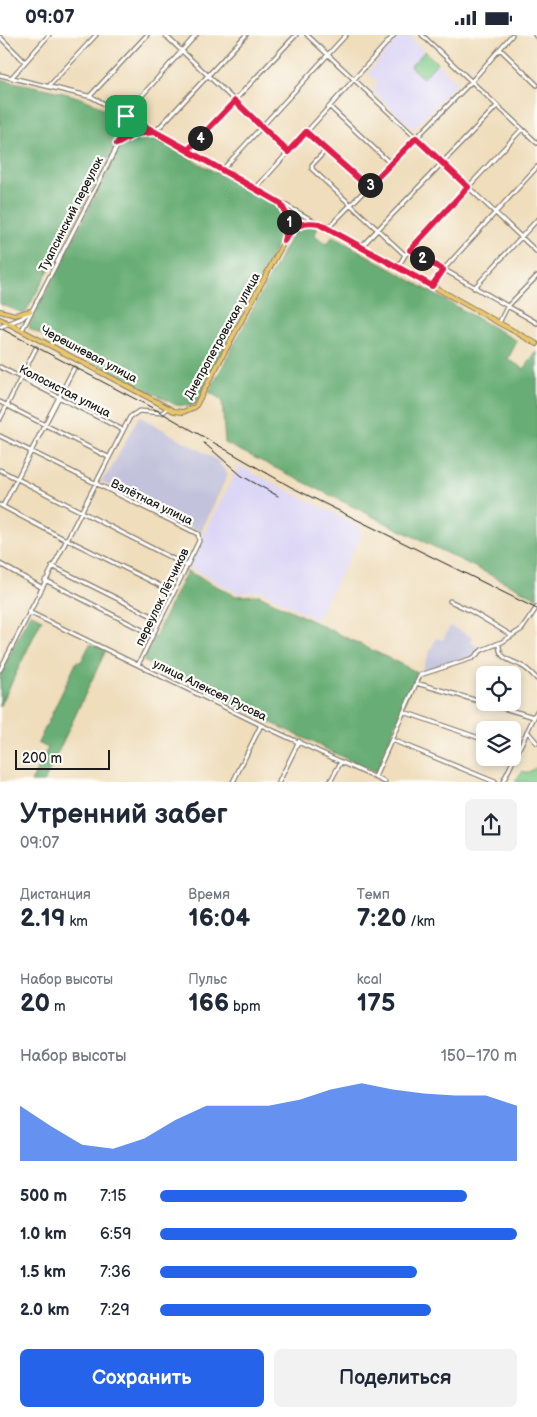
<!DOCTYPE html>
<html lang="ru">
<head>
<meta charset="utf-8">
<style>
	body { margin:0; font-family:"Balsamiq Sans",sans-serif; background:#f2f2f3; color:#1f2937; height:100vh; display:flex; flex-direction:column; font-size:19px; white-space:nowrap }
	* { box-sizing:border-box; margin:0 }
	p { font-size:16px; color:#747a83 }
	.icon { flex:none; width:28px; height:28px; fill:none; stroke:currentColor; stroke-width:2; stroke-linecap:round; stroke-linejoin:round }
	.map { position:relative; height:747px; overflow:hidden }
	.drawer { display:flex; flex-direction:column; background:#fff; flex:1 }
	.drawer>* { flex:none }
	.controls { position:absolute; left:476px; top:631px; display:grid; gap:10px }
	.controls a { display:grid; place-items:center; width:45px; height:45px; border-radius:8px; background:#fff; box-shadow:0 2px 8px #0003; font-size:25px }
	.scale { position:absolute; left:15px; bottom:12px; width:95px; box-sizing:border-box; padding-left:5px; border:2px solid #1c1c1c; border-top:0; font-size:14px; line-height:18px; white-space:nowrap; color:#1c1c1c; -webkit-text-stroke:4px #fdfcf7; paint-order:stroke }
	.pin { position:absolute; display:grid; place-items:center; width:42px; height:42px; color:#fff; margin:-21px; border-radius:10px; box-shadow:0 2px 8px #0006 }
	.km { position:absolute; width:25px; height:25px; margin:-12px; border-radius:50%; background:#222; color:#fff; font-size:14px; line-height:25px; text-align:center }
	.round { display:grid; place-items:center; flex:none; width:52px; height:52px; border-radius:8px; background:#f2f2f3 }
	.headline { display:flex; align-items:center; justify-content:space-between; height:85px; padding:0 20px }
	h1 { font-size:28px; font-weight:700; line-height:38px }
	.figures { display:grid; grid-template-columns:repeat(3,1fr); gap:8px; height:85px; padding:5px 20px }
	.figures div { display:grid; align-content:center }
	.figures b { font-size:25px; font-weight:700 }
	.figures small { font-size:14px; font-weight:400 }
	.figures p { font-size:14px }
	.chart { height:140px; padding:10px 20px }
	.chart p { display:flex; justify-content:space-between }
	.chart svg { width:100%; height:90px; margin-top:5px; fill:#2563eb; opacity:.7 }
	.cta { display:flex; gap:10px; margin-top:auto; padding:10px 20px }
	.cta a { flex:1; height:58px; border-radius:8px; background:#2563eb; color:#fff; font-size:20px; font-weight:700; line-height:58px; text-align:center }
	.cta a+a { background:#f2f2f3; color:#1f2937 }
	ul { padding:0 20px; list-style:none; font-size:16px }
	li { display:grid; grid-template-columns:80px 60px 1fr; align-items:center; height:38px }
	li i { height:12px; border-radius:6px; background:#2563eb }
	.status { display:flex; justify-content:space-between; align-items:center; height:35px; padding:0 25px; background:#fff; direction:ltr }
	.status svg { height:14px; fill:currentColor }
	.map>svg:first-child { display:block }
	.built { fill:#dcd6f6 }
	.industrial { fill:#c2c2dc }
	.green { fill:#7fc987; stroke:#4e7252 }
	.forest { fill:#67ad74; stroke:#426448 }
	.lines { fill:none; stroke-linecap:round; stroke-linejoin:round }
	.minor-casing { stroke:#867c6c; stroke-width:5.5 }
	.major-casing { stroke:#867c6c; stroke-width:6 }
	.minor { stroke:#fff; stroke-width:3 }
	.major { stroke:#ebc669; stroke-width:4 }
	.rail { stroke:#1c1c1c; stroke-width:1 }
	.route-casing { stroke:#fff; stroke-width:10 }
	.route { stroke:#e11d48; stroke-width:6 }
	.labels { text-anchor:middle; stroke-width:4.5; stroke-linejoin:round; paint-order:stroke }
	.street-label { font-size:12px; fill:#1c1c1c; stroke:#fdfcf7 }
</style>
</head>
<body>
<div class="status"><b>09:07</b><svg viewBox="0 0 49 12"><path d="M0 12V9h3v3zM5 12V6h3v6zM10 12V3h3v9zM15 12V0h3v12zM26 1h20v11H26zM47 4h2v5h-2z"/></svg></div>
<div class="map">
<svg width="537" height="747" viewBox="0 0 537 747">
	<rect width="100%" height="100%" fill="#fdfcf7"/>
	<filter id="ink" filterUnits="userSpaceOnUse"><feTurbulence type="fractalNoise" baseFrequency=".02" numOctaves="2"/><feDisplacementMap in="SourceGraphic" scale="10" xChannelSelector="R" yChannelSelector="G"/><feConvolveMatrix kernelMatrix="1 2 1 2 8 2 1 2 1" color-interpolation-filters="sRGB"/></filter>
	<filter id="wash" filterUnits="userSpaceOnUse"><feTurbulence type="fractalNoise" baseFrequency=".0096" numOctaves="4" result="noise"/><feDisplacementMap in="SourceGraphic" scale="20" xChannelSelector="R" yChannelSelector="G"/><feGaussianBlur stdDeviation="1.12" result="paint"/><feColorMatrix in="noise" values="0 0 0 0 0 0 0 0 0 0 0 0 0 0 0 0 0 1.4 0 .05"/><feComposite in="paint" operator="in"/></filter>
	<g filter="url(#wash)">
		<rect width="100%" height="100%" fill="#efddbb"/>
		<path class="built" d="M401 0H407L457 47 413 94 372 55 378 48 368 38Z
			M239 431 357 490 362 499 316 585 262 556 237 558 187 531Z"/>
		<path class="industrial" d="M139 381 217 425 228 439 201 497 101 446 112 432Z
			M450 591 472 602 471 607 480 614 473 621 421 637 436 603 443 605Z"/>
		<path class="green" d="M425 16 437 28 423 43 410 32Z
			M537 732V747H515L523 736 527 738Z"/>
		<path class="forest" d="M0 44C32 52 91 58 114 82 119 88 119 96 119 104L25 279 0 269Z
			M137 101H150L281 174 286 181 284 196 196 369 191 371 176 370 30 294 29 290 122 109Z
			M308 191 318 193 314 201 327 209 333 201 517 306 508 324 524 334 537 316V563L225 408 222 365 209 357 293 198Z
			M187 536 236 561 259 560 417 637 376 738 143 626Z
			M30 578 42 584 0 672V640Z
			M90 609 106 615 44 747H31L48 713 38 708 77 626 81 627Z"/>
	</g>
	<g filter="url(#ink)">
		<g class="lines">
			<g class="minor-casing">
				<path id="minor" d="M165 0 289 117
					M307 0 537 217
					M422 0 537 108
					M535 0 537 2
					M0 2 25 27
					M500 14 537 50
					M0 40 92 62 319 189
					M12 42 49 0
					M50 50 96 0
					M90 61 147 0
					M330 72 391 129
					M155 97 246 0
					M306 97 368 152
					M121 106 135 99 152 97
					M188 115 296 0
					M326 115 312 130V134L405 220
					M223 134 346 0
					M256 153 394 0
					M280 168 289 184 285 201
					M328 193 471 47 512 0
					M361 212 497 71
					M410 215 537 288
					M398 232 405 220 522 94
					M432 251 443 235 537 132
					M474 253 537 185
					M499 288 507 272 537 241
					M0 292 22 283 30 276
					M22 295 124 98 129 75 196 0
					M0 332 123 395
					M0 367 108 422
					M0 384 36 313
					M0 401 198 499 199 506 138 630
					M0 435 187 531
					M0 470 66 505
					M3 471 74 333
					M66 504 173 557
					M0 529 41 552
					M52 531 160 585
					M45 545 152 600
					M450 566 469 575 511 600
					M29 577 261 690 385 747
					M499 608C499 625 509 624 522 631 528 634 532 639 537 644
					M0 635 130 382 139 376 162 378 168 373
					M416 648 534 682
					M404 677 485 705
					M527 696 537 708
					M392 705 495 747
					M512 712 519 714
					M375 742 420 640 473 623 482 615 502 607 522 594 537 572
					M233 747 261 690
					M279 747 299 706
					M330 747 341 727
					M503 747 537 676"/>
			</g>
			<g class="major-casing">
				<path id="major" d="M0 276 15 280 30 276
					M0 284 174 376 183 377 195 372 288 199C300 186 312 186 328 193L537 309"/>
			</g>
			<use href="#minor" class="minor"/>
			<use href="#major" class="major"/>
			<path class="rail" d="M0 293 162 378 291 452 537 574
				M204 408 242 441 278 461"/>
		</g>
	</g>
	<g class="lines" filter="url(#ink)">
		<g class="route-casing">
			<path id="route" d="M126 81V93L117 109 135 99 155 97 280 168 289 184 284 206C293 191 302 186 319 189L432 251 443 235 410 215 468 152 416 103 368 152 306 97 288 117 235 66 188 115 126 81"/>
		</g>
		<use href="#route" class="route"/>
	</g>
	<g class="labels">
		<g class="street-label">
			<text transform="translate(71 179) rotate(-63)" y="4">Туапсинский переулок</text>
			<text transform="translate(222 301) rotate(-61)" y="4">Днепропетровская улица</text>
			<text transform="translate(89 319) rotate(28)" y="4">Черешневая улица</text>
			<text transform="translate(65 356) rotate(27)" y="4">Колосистая улица</text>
			<text transform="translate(152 467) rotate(26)" y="4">Взлётная улица</text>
			<text transform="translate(162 562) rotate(-64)" y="4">переулок Лётчиков</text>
			<text transform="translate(210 655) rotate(26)" y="4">улица Алексея Русова</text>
		</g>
	</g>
</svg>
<div class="controls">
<a><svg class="icon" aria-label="locate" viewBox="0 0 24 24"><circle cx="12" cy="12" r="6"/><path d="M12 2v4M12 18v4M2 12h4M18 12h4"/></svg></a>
<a><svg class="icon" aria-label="layers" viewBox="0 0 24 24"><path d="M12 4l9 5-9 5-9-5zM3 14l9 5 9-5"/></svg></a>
</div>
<div class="scale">200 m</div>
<div class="pin" style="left:126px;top:81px;background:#1e9e55"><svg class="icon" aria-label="arrive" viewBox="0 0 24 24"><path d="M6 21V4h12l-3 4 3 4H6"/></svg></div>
<b class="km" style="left:289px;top:187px">1</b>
<b class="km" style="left:422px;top:223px">2</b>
<b class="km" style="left:370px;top:150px">3</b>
<b class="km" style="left:200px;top:103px">4</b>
</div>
<section class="drawer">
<div class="headline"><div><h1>Утренний забег</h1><p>09:07</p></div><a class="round"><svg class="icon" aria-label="share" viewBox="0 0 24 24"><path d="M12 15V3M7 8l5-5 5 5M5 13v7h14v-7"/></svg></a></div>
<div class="figures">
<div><p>Дистанция</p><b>2.19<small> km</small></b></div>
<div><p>Время</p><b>16:04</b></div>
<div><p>Темп</p><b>7:20<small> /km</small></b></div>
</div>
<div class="figures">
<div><p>Набор высоты</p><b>20<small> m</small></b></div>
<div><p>Пульс</p><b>166<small> bpm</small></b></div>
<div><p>kcal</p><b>175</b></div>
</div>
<div class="chart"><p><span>Набор высоты</span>150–170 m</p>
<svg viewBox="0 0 160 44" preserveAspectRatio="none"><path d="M0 44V17L10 27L20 36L30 38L40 33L50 24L60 17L70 17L80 17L90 14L100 9L110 6L120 9L130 11L140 12L150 12L160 17V44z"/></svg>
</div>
<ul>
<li><b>500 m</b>7:15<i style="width:86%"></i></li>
<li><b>1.0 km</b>6:59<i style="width:100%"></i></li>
<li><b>1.5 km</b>7:36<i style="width:72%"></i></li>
<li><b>2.0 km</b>7:29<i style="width:76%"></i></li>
</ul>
<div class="cta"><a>Сохранить</a><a>Поделиться</a></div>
</section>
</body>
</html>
